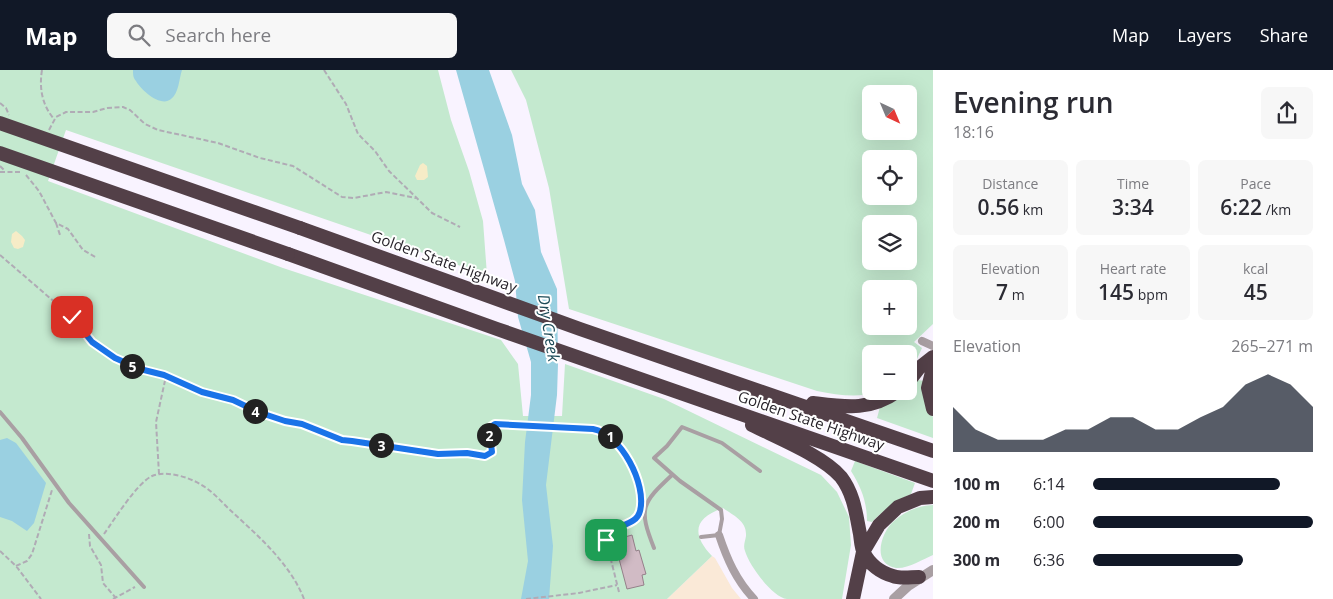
<!DOCTYPE html>
<html lang="en">
<head>
<meta charset="utf-8">
<style>
	body { margin:0; font-family:"Open Sans",sans-serif; background:#f7f7f7; color:#2b2b33; height:100vh; display:flex; flex-direction:column; font-size:19px; white-space:nowrap }
	* { box-sizing:border-box; margin:0 }
	p { font-size:16px; color:#7c7c81 }
	.icon { flex:none; width:28px; height:28px; fill:none; stroke:currentColor; stroke-width:2; stroke-linecap:round; stroke-linejoin:round }
	.map { position:relative; flex:1; overflow:hidden }
	.details { display:flex; flex-direction:column; background:#fff; width:400px }
	.details>* { flex:none }
	.needle { width:32px; rotate:136deg }
	.fabs { position:absolute; left:862px; top:15px; display:grid; gap:10px }
	.fabs a { display:grid; place-items:center; width:55px; height:55px; border-radius:8px; background:#fff; box-shadow:0 5px 20px #0002; font-size:25px }
	.pin { position:absolute; display:grid; place-items:center; width:42px; height:42px; color:#fff; margin:-21px; border-radius:10px; box-shadow:0 2px 8px #0006 }
	.km { position:absolute; width:25px; height:25px; margin:-12px; border-radius:50%; background:#222; color:#fff; font-size:14px; line-height:25px; text-align:center }
	.round { display:grid; place-items:center; flex:none; width:52px; height:52px; border-radius:8px; background:#f7f7f7 }
	.head { display:flex; align-items:center; justify-content:space-between; height:85px; padding:0 20px }
	h1 { font-size:28px; font-weight:600; line-height:38px }
	.figures { display:grid; grid-template-columns:repeat(3,1fr); gap:8px; height:85px; padding:5px 20px }
	.figures div { display:grid; align-content:center; border-radius:8px; background:#f7f7f7; text-align:center }
	.figures b { font-size:21px; font-weight:600 }
	.figures small { font-size:14px; font-weight:400 }
	.figures p { font-size:14px }
	.chart { height:140px; padding:10px 20px }
	.chart p { display:flex; justify-content:space-between }
	.chart svg { width:100%; height:90px; margin-top:5px; fill:#111827; opacity:.7 }
	ul { padding:0 20px; list-style:none; font-size:16px }
	li { display:grid; grid-template-columns:80px 60px 1fr; align-items:center; height:38px }
	li i { height:12px; border-radius:6px; background:#111827 }
	header { display:flex; align-items:center; gap:30px; box-sizing:border-box; height:70px; padding:0 25px; background:#111827; color:#fff }
	header strong { font-size:24px }
	nav { display:flex; gap:28px; margin-inline-start:auto; font-size:18px }
	.search { width:350px; height:45px; background:#f7f7f7; display:flex; align-items:center; gap:12px; box-sizing:border-box; padding:0 18px; border-radius:8px; color:#7c7c81; font-size:19px }
	main { display:flex; flex:1; min-height:0 }
	.map>svg:first-child { display:block }
	.commercial { fill:#fae9d7 }
	.green { fill:#c4e9cf; fill-rule:evenodd }
	.sand { fill:#f6ecc7 }
	.water { fill:#9ad0e1 }
	.building { fill:#d1bbc5; stroke:#95808a }
	.lines { fill:none; stroke-linecap:round; stroke-linejoin:round }
	.path { stroke:#b0abb5; stroke-width:2; stroke-dasharray:5 2.5; stroke-linecap:butt }
	.service { stroke:#a99fa3; stroke-width:4 }
	.minor { stroke:#a99fa3; stroke-width:8 }
	.tertiary { stroke:#a99fa3; stroke-width:10 }
	.motorway { stroke:#534048; stroke-width:14 }
	.motorway-bridge { stroke:#534048; stroke-width:14 }
	.route-casing { stroke:#fff; stroke-width:10 }
	.route { stroke:#1a73e8; stroke-width:6 }
	.labels { text-anchor:middle; stroke-width:4; stroke-linejoin:round; paint-order:stroke }
	.street-label { font-size:15px; fill:#231f26; stroke:#fff }
	.water-label { font-size:16px; font-style:italic; fill:#1b4a57; stroke:#fff }
</style>
</head>
<body>
<header>
<strong>Map</strong>
<div class="search"><svg class="icon" aria-label="search" viewBox="0 0 24 24"><circle cx="10" cy="10" r="6"/><path d="M15 15l6 6"/></svg>Search here</div>
<nav><a>Map</a><a>Layers</a><a>Share</a></nav>
</header>
<main>
<div class="map">
<svg width="933" height="529" viewBox="0 0 933 529">
	<rect width="100%" height="100%" fill="#f9f3ff"/>
	<path class="commercial" d="M712 486 715 488 732 518 741 529H667Z"/>
	<path class="green" d="M0 0H438L451 50 469 101 483 151 487 205 66 60 48 111 283 198 501 270 518 294 523 346H562L565 294 664 329 821 405 837 422 849 447 851 475 842 529C824 529 805 529 787 529 772 527 749 495 745 481 743 476 745 472 746 466 747 451 734 446 723 438 694 448 691 464 712 486L667 529H0Z
		M511 0H933V254L914 272 922 278 916 291 909 300V284H871V321H880C858 329 839 325 817 321L569 239 549 118 526 30ZM871 24H909V61H871ZM871 89H909V126H871ZM871 154H909V191H871ZM871 219H909V256H871Z
		M918 310 924 311 929 339 933 347V368L877 348 880 337C895 330 907 323 918 310Z
		M855 391 915 413 911 424C895 431 884 440 872 452L867 451C867 432 861 417 851 401Z
		M933 435V485C923 489 908 499 896 498 871 494 881 462 894 451 905 441 918 436 933 435Z"/>
	<path class="sand" d="M423 93 427 96 428 107 424 110H417L415 106 420 95Z
		M16 161 22 166 25 170 23 177 18 179 14 178 11 172 12 164Z"/>
	<path class="water" d="M133 0H182C179 9 179 23 171 29 161 38 141 20 136 11 133 8 133 4 133 0Z
		M456 0H489L512 65 522 114 535 140 541 182 557 219 558 294 557 325 546 415 553 476 549 529H521L528 491 522 430 525 372 531 325V292L518 247 515 211 504 170Z
		M7 368 16 373 46 413 34 453 27 461 12 451 0 447V370Z"/>
	<path class="building" d="M632 465 636 481 639 480 646 504 642 505 644 515 627 519 614 470Z"/>
	<g class="lines">
		<path class="path" d="M42 0C39 18 42 35 54 49
			M324 0 346 34 358 64 375 81 389 101 432 143 460 157
			M0 33 6 38 9 45
			M49 60 56 47 66 42H93L107 38 123 37 130 40 145 54 158 60 218 73 260 88 293 96 342 127 354 128 386 122 416 128
			M0 96 5 101
			M0 102H20
			M26 105 39 121 56 153 68 159 83 180 97 188
			M56 153 60 165
			M0 185 72 247 92 272 108 284 123 292 164 305 202 322 233 330 258 342 285 351 309 357 343 370 438 383H467L485 386 489 385 492 382 489 358 495 354 599 360C624 370 639 405 641 430
			M159 404 156 352 166 306
			M89 464 90 476 101 495 103 513 115 527
			M104 464C114 450 137 413 152 406 166 400 188 407 200 414 211 420 220 430 229 439 257 465 290 493 304 529
			M0 481 16 496 41 529
			M16 496 27 491 32 484 52 420
			M619 522 606 470C610 455 630 456 639 445
			M113 529 135 517
			M526 529 579 523 617 515"/>
		<path class="service" d="M0 342 22 368 69 433 144 517
			M701 467 719 465 722 449 721 440 680 411 654 388 667 376 682 357 722 373 760 401
			M654 478C638 438 642 433 672 405"/>
		<path class="minor" d="M922 271 933 276
			M719 465C727 489 736 510 754 529"/>
		<path class="tertiary" d="M894 529 908 516 933 500"/>
		<path class="motorway" d="M300 158 580 259 933 381
			M288 184 497 259 933 411
			M933 298 928 318 933 339
			M909 311 919 298 933 287
			M813 333C846 337 870 341 898 321
			M752 355C778 368 823 386 841 407 854 424 856 444 860 464 861 470 861 478 864 483 869 494 881 503 893 506 900 509 911 507 919 507
			M853 529 863 482 879 455 898 437 920 428 933 427"/>
		<path class="motorway-bridge" d="M0 53 300 158
			M0 83 288 184"/>
	</g>
	<g class="lines">
		<g class="route-casing">
			<path id="route" d="M72 247 92 272 115 288 140 299 164 305 202 322 233 330 258 342 285 351 302 354 342 370 352 371 438 384 467 383 485 386 492 382 489 358 495 354 593 359C621 364 647 414 640 441 636 458 610 453 606 470"/>
		</g>
		<use href="#route" class="route"/>
	</g>
	<g class="labels">
		<g class="street-label">
			<text transform="translate(444 192) rotate(20)" y="5">Golden State Highway</text>
			<text transform="translate(811 351) rotate(19)" y="5">Golden State Highway</text>
		</g>
		<g class="water-label">
			<text transform="translate(549 258) rotate(81)" y="6">Dry Creek</text>
		</g>
	</g>
</svg>
<div class="fabs">
<a><svg class="needle" viewBox="-14 -14 28 28"><path d="M0-13l5 13h-10z" fill="#e53935"/><path d="M0 13l5-13h-10z" fill="#7c7c81"/></svg></a>
<a><svg class="icon" aria-label="locate" viewBox="0 0 24 24"><circle cx="12" cy="12" r="6"/><path d="M12 2v4M12 18v4M2 12h4M18 12h4"/></svg></a>
<a><svg class="icon" aria-label="layers" viewBox="0 0 24 24"><path d="M12 4l9 5-9 5-9-5zM3 14l9 5 9-5"/></svg></a>
<a>+</a>
<a>−</a>
</div>
<div class="pin" style="left:606px;top:470px;background:#1e9e55"><svg class="icon" aria-label="arrive" viewBox="0 0 24 24"><path d="M6 21V4h12l-3 4 3 4H6"/></svg></div>
<div class="pin" style="left:72px;top:247px;background:#d93025"><svg class="icon" aria-label="check" viewBox="0 0 24 24"><path d="M5 12l5 5 9-10"/></svg></div>
<b class="km" style="left:610px;top:366px">1</b>
<b class="km" style="left:489px;top:365px">2</b>
<b class="km" style="left:381px;top:375px">3</b>
<b class="km" style="left:255px;top:341px">4</b>
<b class="km" style="left:132px;top:296px">5</b>
</div>
<section class="details">
<div class="head"><div><h1>Evening run</h1><p>18:16</p></div><a class="round"><svg class="icon" aria-label="share" viewBox="0 0 24 24"><path d="M12 15V3M7 8l5-5 5 5M5 13v7h14v-7"/></svg></a></div>
<div class="figures">
<div><p>Distance</p><b>0.56<small> km</small></b></div>
<div><p>Time</p><b>3:34</b></div>
<div><p>Pace</p><b>6:22<small> /km</small></b></div>
</div>
<div class="figures">
<div><p>Elevation</p><b>7<small> m</small></b></div>
<div><p>Heart rate</p><b>145<small> bpm</small></b></div>
<div><p>kcal</p><b>45</b></div>
</div>
<div class="chart"><p><span>Elevation</span>265–271 m</p>
<svg viewBox="0 0 160 44" preserveAspectRatio="none"><path d="M0 44V22L10 33L20 38L30 38L40 38L50 33L60 33L70 27L80 27L90 33L100 33L110 27L120 22L130 11L140 6L150 11L160 22V44z"/></svg>
</div>
<ul>
<li><b>100 m</b>6:14<i style="width:85%"></i></li>
<li><b>200 m</b>6:00<i style="width:100%"></i></li>
<li><b>300 m</b>6:36<i style="width:68%"></i></li>
</ul>
</section>
</main>
</body>
</html>
